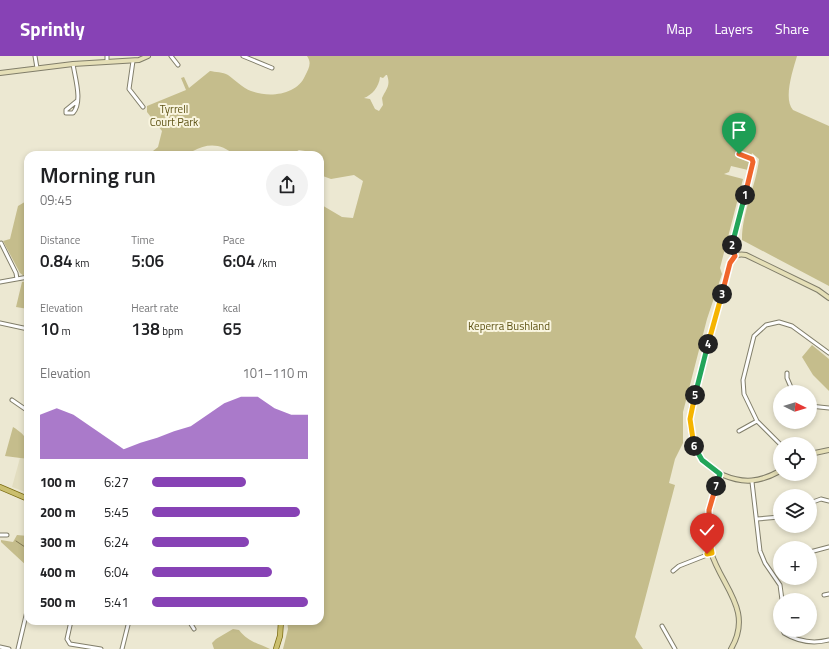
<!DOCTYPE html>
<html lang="en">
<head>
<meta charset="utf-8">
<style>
	body { margin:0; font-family:"Titillium Web",sans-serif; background:#f2f2f2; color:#202124; height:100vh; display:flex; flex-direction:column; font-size:15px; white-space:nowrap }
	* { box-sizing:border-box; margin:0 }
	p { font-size:13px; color:#757577 }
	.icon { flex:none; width:22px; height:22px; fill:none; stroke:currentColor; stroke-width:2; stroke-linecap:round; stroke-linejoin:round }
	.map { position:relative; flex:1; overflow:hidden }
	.side { position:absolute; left:24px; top:95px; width:300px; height:474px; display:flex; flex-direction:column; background:#fff; border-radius:12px; box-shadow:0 2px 6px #0003 }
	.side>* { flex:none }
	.needle { width:26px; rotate:95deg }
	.controls { position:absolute; left:773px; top:329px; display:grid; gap:8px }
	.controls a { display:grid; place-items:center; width:44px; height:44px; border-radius:50%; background:#fff; box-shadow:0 2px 6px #0003; font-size:20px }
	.pin { position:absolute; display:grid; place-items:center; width:34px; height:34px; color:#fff; margin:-41px -17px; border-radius:50% 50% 50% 0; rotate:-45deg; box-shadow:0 0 4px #0007 }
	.pin .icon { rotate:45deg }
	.km { position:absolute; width:20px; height:20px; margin:-10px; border-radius:50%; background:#222; color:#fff; font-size:11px; line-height:20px; text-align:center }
	.round { display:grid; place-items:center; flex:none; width:42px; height:42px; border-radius:21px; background:#f2f2f2 }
	.head { display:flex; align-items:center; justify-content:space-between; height:68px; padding:0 16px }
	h1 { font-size:22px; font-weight:600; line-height:30px }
	.metrics { display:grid; grid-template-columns:repeat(3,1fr); gap:6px; height:68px; padding:4px 16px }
	.metrics div { display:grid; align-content:center }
	.metrics b { font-size:17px; font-weight:600 }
	.metrics small { font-size:11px; font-weight:400 }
	.metrics p { font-size:11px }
	.chart { height:112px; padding:8px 16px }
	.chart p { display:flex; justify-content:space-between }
	.chart svg { width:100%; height:72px; margin-top:4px; fill:#8742b5; opacity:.7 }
	ul { padding:0 16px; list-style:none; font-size:13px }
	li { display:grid; grid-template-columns:64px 48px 1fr; align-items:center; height:30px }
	li i { height:10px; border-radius:5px; background:#8742b5 }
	header { display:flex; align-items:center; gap:24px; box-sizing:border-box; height:56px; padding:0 20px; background:#8742b5; color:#fff }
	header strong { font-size:19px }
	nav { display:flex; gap:22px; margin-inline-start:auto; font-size:14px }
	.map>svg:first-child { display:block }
	.built { fill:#e2ddc0 }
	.green { fill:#c5bd8c; fill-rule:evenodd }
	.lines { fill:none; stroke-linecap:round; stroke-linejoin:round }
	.stream { stroke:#817952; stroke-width:1 }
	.street-casing { stroke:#817e6a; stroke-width:5 }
	.secondary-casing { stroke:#817e6a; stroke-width:6 }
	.primary-casing { stroke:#7b6c13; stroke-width:6 }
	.street { stroke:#fff; stroke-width:3 }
	.secondary { stroke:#e5dfb7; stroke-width:4 }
	.primary { stroke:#cbbf6e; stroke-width:4.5 }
	.split-1-casing { stroke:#fff; stroke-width:8 }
	.split-2-casing { stroke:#fff; stroke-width:8 }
	.split-3-casing { stroke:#fff; stroke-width:8 }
	.split-4-casing { stroke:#fff; stroke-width:8 }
	.split-5-casing { stroke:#fff; stroke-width:8 }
	.split-6-casing { stroke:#fff; stroke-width:8 }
	.split-7-casing { stroke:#fff; stroke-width:8 }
	.split-8-casing { stroke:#fff; stroke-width:8 }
	.split-9-casing { stroke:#fff; stroke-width:8 }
	.split-1 { stroke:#f0652b; stroke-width:5 }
	.split-2 { stroke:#22a559; stroke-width:5 }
	.split-3 { stroke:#f0652b; stroke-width:5 }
	.split-4 { stroke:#f5b400; stroke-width:5 }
	.split-5 { stroke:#22a559; stroke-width:5 }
	.split-6 { stroke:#f5b400; stroke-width:5 }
	.split-7 { stroke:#22a559; stroke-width:5 }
	.split-8 { stroke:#f0652b; stroke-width:5 }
	.split-9 { stroke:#f5b400; stroke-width:5 }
	.labels { text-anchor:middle; stroke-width:4; stroke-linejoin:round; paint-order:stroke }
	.park-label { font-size:11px; fill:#5f5416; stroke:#f9f5df }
</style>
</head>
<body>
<header>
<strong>Sprintly</strong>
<nav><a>Map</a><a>Layers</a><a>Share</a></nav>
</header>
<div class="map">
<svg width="829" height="593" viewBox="0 0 829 593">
	<rect width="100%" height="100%" fill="#ece8d2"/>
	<path class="built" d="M20 402 28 403V437L12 431Z"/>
	<path class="green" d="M307 0H797C793 14 783 43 793 54L829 70V230L742 184C742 155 756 131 759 103L752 97 748 114 731 110 729 116 724 118 743 123 720 212 722 218 707 263 683 356V387L675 403 669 427 675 429 635 581 643 593H283L288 573 287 565H320V148L342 161 353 162 363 125 354 119 331 123 320 119V99H309L305 95 299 94 290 99H234C222 87 207 87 193 95V99H153V95L158 91 162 75 147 56V50L186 34 181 22 184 21 189 32 210 15C215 16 223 16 228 19 235 24 243 32 251 35 269 42 297 39 305 20 309 12 312 7 307 0ZM386 19H387C391 30 386 33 382 42L383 49 379 55 375 53 370 43 364 42C372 39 379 31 380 21L383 22Z
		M28 144V201L24 220 20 217 3 185 10 183 18 150Z
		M28 225V253L16 251 22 226Z
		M812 289 829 303V335L813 319 802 301Z
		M13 371C29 381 28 386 28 403L5 400Z
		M17 479 28 480V511L1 486V484L13 486Z
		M233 573 239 574C248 586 258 587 270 593H214L212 587 216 583Z"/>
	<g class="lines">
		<path class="stream" d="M16 485 28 493"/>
		<g class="street-casing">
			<path id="street" d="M35 0 37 12
				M171 0 178 9
				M243 0 272 12
				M107 5V0
				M133 5 129 33 143 51
				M73 8C75 22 83 46 73 57H66V54L77 45
				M1 187 16 217 17 223
				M735 200 731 191 753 106 752 103 739 98V81
				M0 226 28 221
				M0 267 28 273
				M787 317V322L793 336
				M12 344 28 355
				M810 350 829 352
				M739 375 757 365
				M780 388 757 365 744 338 743 324 754 280 766 269 779 266 792 270 829 297
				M752 426 760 495 765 507 780 529 782 544
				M810 447 821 443 829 445
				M757 463 780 461
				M0 479H7
				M810 496 829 491
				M673 515 679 510 712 497
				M824 539 829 538
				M71 565 67 583 70 588 101 593
				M189 565 194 573
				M662 570 675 593
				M783 574 784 577C797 585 813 588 829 584
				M0 591 9 593
				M18 593 28 551
				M122 593 129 565"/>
		</g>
		<g class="secondary-casing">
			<path id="secondary" d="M0 17 73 8 139 4 148 0
				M810 398 829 394
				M780 415C760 426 744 428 723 419 704 411 693 394 691 374 688 353 697 330 703 309 712 275 721 241 730 207 735 200 737 197 746 199L818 234 829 242
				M720 418C711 444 704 469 711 496 721 530 754 554 731 593"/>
		</g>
		<g class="primary-casing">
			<path id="primary" d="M0 431 28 443
				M276 593 280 580 281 565"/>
		</g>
		<use href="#street" class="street"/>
		<use href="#secondary" class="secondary"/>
		<use href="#primary" class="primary"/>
	</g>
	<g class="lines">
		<g class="split-1-casing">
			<path id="split-1" d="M739 98 752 103 753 106 745 139"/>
		</g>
		<g class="split-2-casing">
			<path id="split-2" d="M732 189 745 139"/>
		</g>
		<g class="split-3-casing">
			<path id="split-3" d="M722 238 730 207 735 200 732 189"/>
		</g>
		<g class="split-4-casing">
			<path id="split-4" d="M708 288 722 238"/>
		</g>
		<g class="split-5-casing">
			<path id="split-5" d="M695 339 708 288"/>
		</g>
		<g class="split-6-casing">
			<path id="split-6" d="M694 390 690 363 695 339"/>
		</g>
		<g class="split-7-casing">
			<path id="split-7" d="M694 390 702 404 720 418 716 430"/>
		</g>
		<g class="split-8-casing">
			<path id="split-8" d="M709 481V454L716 430"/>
		</g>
		<g class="split-9-casing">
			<path id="split-9" d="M707 498 712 497 709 481"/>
		</g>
		<use href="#split-1" class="split-1"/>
		<use href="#split-2" class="split-2"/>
		<use href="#split-3" class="split-3"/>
		<use href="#split-4" class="split-4"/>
		<use href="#split-5" class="split-5"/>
		<use href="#split-6" class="split-6"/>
		<use href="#split-7" class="split-7"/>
		<use href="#split-8" class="split-8"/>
		<use href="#split-9" class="split-9"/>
	</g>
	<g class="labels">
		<g class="park-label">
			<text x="174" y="57">Tyrrell<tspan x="174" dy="13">Court Park</tspan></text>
			<text x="509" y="274">Keperra Bushland</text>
		</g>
	</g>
</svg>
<div class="controls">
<a><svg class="needle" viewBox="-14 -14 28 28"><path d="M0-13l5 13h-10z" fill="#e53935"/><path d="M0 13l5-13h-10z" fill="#757577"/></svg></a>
<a><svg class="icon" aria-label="locate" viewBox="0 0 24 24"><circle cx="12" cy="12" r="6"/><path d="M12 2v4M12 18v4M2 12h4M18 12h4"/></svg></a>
<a><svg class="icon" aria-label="layers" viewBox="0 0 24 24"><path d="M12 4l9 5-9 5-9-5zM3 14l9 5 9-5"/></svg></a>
<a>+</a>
<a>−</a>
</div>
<div class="pin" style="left:739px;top:98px;background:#1e9e55"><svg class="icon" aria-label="arrive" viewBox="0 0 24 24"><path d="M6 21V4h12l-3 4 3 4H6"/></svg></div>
<div class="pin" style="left:707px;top:498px;background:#d93025"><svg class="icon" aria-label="check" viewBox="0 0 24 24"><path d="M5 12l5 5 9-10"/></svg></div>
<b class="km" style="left:745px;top:139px">1</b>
<b class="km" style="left:732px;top:189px">2</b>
<b class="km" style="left:722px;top:238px">3</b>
<b class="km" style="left:708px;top:288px">4</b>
<b class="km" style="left:695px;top:339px">5</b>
<b class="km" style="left:694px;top:390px">6</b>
<b class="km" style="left:716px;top:430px">7</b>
<section class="side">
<div class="head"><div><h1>Morning run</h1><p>09:45</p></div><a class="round"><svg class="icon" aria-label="share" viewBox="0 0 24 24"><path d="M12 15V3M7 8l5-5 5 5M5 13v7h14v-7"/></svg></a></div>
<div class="metrics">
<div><p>Distance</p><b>0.84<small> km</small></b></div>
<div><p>Time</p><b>5:06</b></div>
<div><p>Pace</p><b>6:04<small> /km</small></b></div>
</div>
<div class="metrics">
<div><p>Elevation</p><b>10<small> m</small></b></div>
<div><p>Heart rate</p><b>138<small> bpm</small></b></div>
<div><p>kcal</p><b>65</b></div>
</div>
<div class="chart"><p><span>Elevation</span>101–110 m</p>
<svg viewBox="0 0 160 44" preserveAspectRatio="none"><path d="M0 44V17L10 13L20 17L30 24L40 31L50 38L60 34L70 31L80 27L90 24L100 17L110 10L120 6L130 6L140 13L150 17L160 17V44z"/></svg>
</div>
<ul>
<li><b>100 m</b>6:27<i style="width:60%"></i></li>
<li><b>200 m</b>5:45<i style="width:95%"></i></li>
<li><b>300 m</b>6:24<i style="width:62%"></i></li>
<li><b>400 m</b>6:04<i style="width:77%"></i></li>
<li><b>500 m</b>5:41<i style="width:100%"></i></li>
</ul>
</section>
</div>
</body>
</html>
